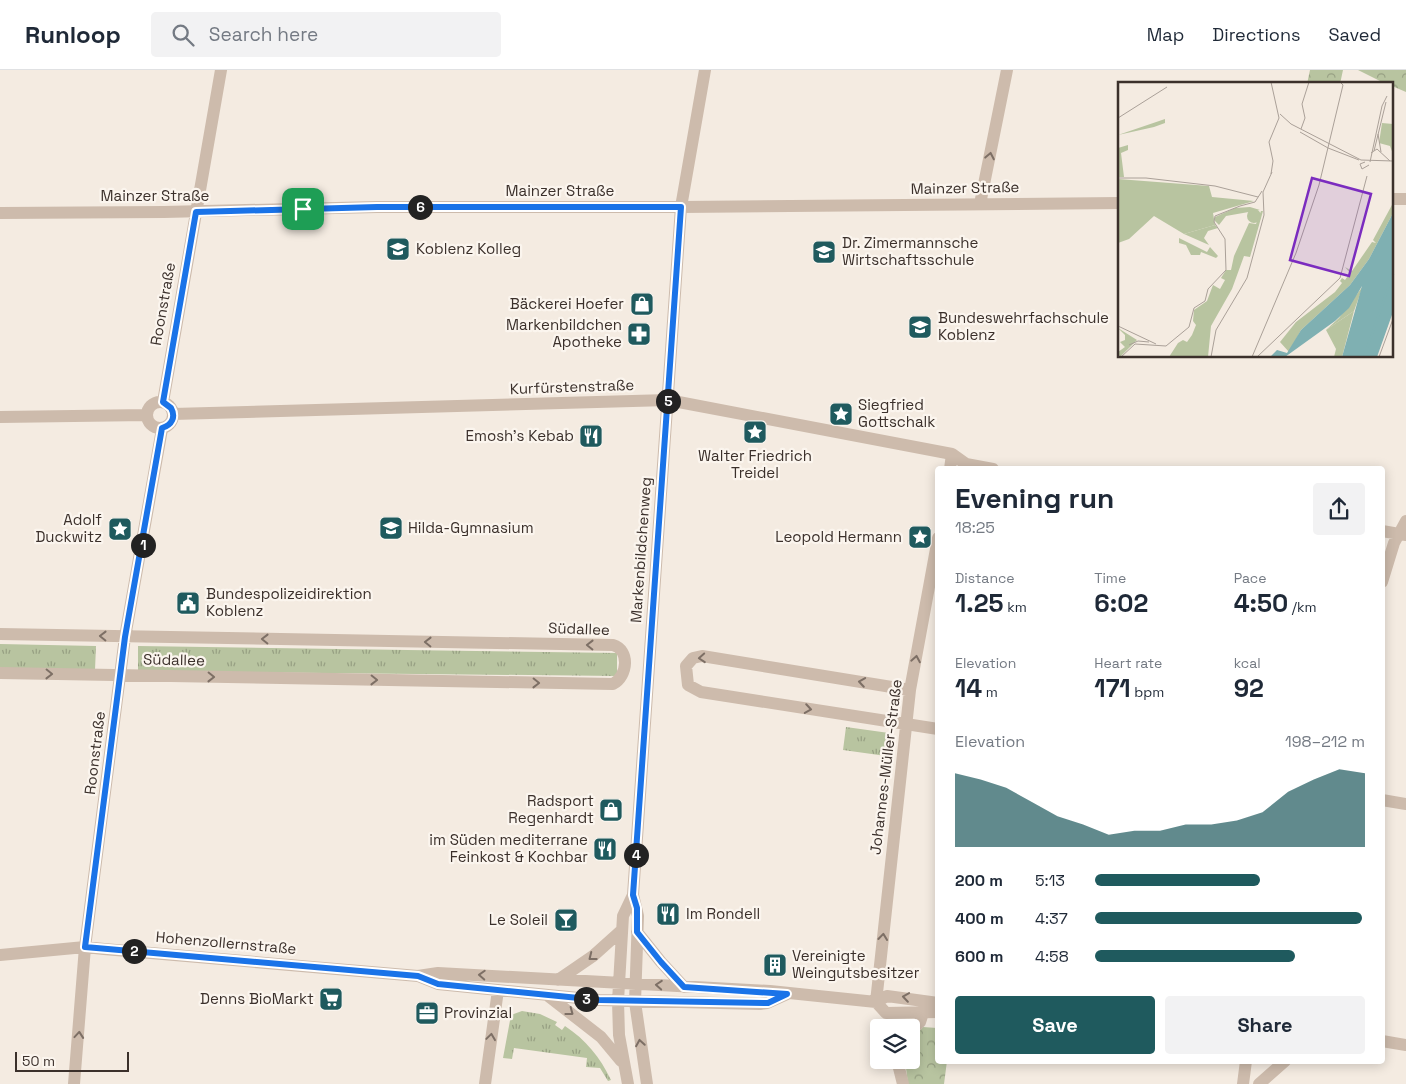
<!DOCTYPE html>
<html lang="en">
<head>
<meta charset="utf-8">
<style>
	body { margin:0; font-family:"Space Grotesk",sans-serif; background:#f2f2f3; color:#1f2937; height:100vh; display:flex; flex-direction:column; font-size:19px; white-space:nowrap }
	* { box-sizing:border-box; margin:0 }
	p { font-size:16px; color:#747a83 }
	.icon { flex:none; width:28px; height:28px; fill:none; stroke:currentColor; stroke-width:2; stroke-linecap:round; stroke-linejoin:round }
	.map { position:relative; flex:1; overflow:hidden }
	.drawer { position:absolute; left:935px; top:396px; width:450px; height:598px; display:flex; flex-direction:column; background:#fff; border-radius:5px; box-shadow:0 2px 12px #0003 }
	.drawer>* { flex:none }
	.controls { position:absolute; left:870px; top:949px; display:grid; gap:10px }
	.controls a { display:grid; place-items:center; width:50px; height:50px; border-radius:5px; background:#fff; box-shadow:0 2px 12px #0003; font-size:25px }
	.scale { position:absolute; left:15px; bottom:12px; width:114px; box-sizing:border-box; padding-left:5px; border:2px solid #3b302b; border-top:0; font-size:14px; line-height:18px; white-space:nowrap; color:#3b302b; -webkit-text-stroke:4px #fbf5ee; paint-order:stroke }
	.pin { position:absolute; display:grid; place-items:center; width:42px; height:42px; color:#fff; margin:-21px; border-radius:10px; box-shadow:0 2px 8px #0006 }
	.km { position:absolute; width:25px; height:25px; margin:-12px; border-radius:50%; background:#222; color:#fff; font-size:14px; line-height:25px; text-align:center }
	.round { display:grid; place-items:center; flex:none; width:52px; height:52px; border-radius:5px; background:#f2f2f3 }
	.overview { display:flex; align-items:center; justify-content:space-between; height:85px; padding:0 20px }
	h1 { font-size:28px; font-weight:800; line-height:38px }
	.figures { display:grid; grid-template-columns:repeat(3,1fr); gap:8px; height:85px; padding:5px 20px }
	.figures div { display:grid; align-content:center }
	.figures b { font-size:25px; font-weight:800 }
	.figures small { font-size:14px; font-weight:400 }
	.figures p { font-size:14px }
	.chart { height:140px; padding:10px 20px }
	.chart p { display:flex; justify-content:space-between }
	.chart svg { width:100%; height:90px; margin-top:5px; fill:#1f5a5e; opacity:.7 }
	.action { display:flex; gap:10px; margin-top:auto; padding:10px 20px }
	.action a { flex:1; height:58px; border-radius:5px; background:#1f5a5e; color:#fff; font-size:20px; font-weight:800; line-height:58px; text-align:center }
	.action a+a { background:#f2f2f3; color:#1f2937 }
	ul { padding:0 20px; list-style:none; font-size:16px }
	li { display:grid; grid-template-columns:80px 60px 1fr; align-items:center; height:38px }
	li i { height:12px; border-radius:6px; background:#1f5a5e }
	header { display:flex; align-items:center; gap:30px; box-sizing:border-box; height:70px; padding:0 25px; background:#fff; border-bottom:1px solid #e0e1e3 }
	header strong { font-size:24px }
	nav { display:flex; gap:28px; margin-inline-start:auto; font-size:18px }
	.search { width:350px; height:45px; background:#f2f2f3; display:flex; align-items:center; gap:12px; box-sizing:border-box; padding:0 18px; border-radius:5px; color:#747a83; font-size:19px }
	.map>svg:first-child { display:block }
	.grass { fill:url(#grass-tufts) }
	.forest { fill:url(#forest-crowns) }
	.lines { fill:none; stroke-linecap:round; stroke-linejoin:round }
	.minor { stroke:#cdbbac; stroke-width:12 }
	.oneway { stroke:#7d6f65 }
	.route-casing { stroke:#fff; stroke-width:10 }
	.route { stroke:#1a73e8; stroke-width:6 }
	.labels { text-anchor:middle; stroke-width:4.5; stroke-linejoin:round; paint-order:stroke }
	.street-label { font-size:15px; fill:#3b302b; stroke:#fbf5ee }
	.poi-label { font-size:15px; fill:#3b302b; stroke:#fbf5ee; text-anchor:start }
	.inset-river { fill:none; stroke:#7fb0b2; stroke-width:2.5 }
	.inset-road { fill:none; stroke:#aaa098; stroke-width:1 }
	.view { fill:#7b2cbf; fill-opacity:0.15; stroke:#7b2cbf; stroke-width:2.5 }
	.inset-edge { fill:none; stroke:#3b302b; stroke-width:2.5 }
</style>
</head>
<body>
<header>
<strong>Runloop</strong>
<div class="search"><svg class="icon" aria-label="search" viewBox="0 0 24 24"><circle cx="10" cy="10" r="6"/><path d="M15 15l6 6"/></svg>Search here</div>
<nav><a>Map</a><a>Directions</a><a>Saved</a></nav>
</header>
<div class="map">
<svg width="1406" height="1014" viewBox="0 0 1406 1014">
	<defs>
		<pattern id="grass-tufts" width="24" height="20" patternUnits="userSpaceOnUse" patternTransform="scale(1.25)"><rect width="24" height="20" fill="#b8c4a0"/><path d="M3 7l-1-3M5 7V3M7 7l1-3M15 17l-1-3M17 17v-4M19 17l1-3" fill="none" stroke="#97a083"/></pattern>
		<pattern id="forest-crowns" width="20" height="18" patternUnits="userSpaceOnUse" patternTransform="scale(1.25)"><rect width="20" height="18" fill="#b8c4a0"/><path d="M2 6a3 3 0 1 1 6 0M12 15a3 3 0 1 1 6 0" fill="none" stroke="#97a083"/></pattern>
	</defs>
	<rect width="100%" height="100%" fill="#f4ebe1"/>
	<path class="grass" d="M0 574 96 576 95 600 0 598Z
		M138 576 617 583V606L138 601Z
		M846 657 889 663 886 686 843 680Z
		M522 941 540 944 557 952 555 955 562 960 565 956C586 970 600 987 611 1010L608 1011 600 998 586 997 587 988 514 978 512 989 503 988 511 945Z"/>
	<path class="forest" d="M1310 0H1343L1340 14H1307Z
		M1358 0H1406V22L1392 16V14H1386Z
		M923 957 937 958 938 991H947L944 1014H908L905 990H911V971Z"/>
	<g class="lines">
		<path class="minor" d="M1392 129H1406
			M980 134 1007 0
			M0 143 164 142 377 137H681L1120 133
			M147 345a13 13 0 1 1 26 0a13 13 0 1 1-26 0Z
			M163 332 221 0
			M173 344 668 330 952 384 966 394 993 399
			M0 347 147 345
			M950 399 952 384
			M1382 461 1406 465
			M1382 512 1394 473 1406 451
			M0 564 613 575C630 580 628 606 613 614L0 603
			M910 620 702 586 693 588 686 596 688 615 701 622 938 659
			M1382 730 1406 734
			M637 862 661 892 684 917
			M0 885 85 877 104 879 418 906 438 914 599 930 760 934 767 933 787 924
			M418 906 438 903 770 921 876 932 887 926 938 933
			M558 910 593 886 622 860
			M547 925 601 967 621 991
			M876 932 910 620 938 468
			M876 932 886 943 938 942
			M899 958V944
			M911 961 920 952 923 943
			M1382 971 1406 975
			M897 990 903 1014
			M74 1014 85 877 125 567 162 359
			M485 1014 498 920
			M628 1014 619 965 618 931 623 846 633 825
			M647 1014 635 932 638 846 633 825 681 137 705 0
			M1243 1014 1246 991
			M1259 1014 1285 991"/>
	</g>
	<defs><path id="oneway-chevron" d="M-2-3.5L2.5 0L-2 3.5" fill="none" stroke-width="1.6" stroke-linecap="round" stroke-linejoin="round" transform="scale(1.25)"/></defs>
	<g class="oneway">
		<use href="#oneway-chevron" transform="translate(990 86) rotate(-79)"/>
		<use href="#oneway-chevron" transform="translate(103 566) rotate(-179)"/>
		<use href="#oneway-chevron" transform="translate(265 569) rotate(-179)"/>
		<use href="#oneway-chevron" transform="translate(428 572) rotate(-179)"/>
		<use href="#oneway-chevron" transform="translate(590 575) rotate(-179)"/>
		<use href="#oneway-chevron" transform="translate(702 588) rotate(176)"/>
		<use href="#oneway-chevron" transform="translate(916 589) rotate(-80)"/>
		<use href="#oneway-chevron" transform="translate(49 604) rotate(1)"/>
		<use href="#oneway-chevron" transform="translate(211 607) rotate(1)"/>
		<use href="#oneway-chevron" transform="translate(374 610) rotate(1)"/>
		<use href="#oneway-chevron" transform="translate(862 612) rotate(-171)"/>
		<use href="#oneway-chevron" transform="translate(536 613) rotate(1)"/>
		<use href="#oneway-chevron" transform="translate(808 639) rotate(9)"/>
		<use href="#oneway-chevron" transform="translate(883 867) rotate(-84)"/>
		<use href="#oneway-chevron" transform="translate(592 887) rotate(142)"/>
		<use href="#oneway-chevron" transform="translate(482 905) rotate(-177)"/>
		<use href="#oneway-chevron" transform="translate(659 915) rotate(-176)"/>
		<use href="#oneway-chevron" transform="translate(906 927) rotate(-172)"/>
		<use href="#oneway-chevron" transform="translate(570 942) rotate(37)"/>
		<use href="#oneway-chevron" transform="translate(79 965) rotate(-85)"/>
		<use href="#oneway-chevron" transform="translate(491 967) rotate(-82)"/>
		<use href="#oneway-chevron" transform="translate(640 973) rotate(-99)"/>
	</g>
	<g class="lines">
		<g class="route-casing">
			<path id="route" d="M377 137H681L633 825 637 838V862L661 892 684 917 787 924 768 933 599 930 438 914 418 906 85 877 125 567 162 358C172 355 176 347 171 338L163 332 196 142Z"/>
		</g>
		<use href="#route" class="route"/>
	</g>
	<defs>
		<g id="university-square" transform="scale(1.25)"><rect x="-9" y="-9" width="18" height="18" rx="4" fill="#1f5a5e" stroke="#fbf5ee"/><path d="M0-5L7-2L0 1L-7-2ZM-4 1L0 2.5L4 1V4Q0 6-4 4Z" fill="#fff"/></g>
		<g id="school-square" transform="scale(1.25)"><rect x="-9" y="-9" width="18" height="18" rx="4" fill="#1f5a5e" stroke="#fbf5ee"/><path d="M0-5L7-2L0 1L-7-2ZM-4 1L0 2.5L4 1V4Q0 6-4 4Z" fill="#fff"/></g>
		<g id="shop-square" transform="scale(1.25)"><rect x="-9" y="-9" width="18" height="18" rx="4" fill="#1f5a5e" stroke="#fbf5ee"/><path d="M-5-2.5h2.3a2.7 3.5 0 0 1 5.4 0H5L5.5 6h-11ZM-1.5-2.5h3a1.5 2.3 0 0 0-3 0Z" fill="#fff"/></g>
		<g id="pharmacy-square" transform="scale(1.25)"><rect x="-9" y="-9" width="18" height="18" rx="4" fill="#1f5a5e" stroke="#fbf5ee"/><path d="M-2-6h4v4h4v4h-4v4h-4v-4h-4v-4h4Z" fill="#fff"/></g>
		<g id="sight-square" transform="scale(1.25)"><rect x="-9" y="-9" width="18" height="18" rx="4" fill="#1f5a5e" stroke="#fbf5ee"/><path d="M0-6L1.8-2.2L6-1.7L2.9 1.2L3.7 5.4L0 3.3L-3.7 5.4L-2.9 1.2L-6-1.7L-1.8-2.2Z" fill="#fff"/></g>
		<g id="restaurant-square" transform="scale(1.25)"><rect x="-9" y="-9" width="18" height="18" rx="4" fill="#1f5a5e" stroke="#fbf5ee"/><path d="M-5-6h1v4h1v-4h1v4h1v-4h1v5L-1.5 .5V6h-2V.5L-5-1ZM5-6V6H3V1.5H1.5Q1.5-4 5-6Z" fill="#fff"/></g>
		<g id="civic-square" transform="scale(1.25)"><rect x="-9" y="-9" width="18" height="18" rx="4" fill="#1f5a5e" stroke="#fbf5ee"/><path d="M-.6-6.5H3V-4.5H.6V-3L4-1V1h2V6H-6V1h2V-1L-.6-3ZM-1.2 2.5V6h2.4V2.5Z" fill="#fff"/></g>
		<g id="bar-square" transform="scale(1.25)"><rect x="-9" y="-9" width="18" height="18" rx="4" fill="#1f5a5e" stroke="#fbf5ee"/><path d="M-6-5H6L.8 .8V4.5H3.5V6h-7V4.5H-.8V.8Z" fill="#fff"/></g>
		<g id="building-square" transform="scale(1.25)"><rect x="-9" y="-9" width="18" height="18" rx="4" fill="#1f5a5e" stroke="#fbf5ee"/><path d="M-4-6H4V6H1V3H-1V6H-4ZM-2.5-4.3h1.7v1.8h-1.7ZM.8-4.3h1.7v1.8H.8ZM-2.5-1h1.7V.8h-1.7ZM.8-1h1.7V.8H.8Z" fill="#fff"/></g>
		<g id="supermarket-square" transform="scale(1.25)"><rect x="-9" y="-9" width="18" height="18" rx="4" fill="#1f5a5e" stroke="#fbf5ee"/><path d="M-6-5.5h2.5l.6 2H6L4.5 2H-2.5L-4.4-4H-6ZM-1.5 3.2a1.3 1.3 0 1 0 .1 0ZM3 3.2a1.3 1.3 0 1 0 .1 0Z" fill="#fff"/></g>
		<g id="office-square" transform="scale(1.25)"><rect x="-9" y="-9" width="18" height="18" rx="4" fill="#1f5a5e" stroke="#fbf5ee"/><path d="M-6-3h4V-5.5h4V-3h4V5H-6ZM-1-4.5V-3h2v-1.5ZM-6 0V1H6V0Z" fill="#fff"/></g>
	</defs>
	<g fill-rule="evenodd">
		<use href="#university-square" x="398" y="179"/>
		<use href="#school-square" x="824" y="182"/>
		<use href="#shop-square" x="642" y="234"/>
		<use href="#university-square" x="920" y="257"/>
		<use href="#pharmacy-square" x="639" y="264"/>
		<use href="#sight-square" x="841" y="344"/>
		<use href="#sight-square" x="755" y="362"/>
		<use href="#restaurant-square" x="591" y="366"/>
		<use href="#school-square" x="391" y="458"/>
		<use href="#sight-square" x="120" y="459"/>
		<use href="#sight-square" x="920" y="467"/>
		<use href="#civic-square" x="188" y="533"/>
		<use href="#shop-square" x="611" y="740"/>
		<use href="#restaurant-square" x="605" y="779"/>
		<use href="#restaurant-square" x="668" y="844"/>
		<use href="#bar-square" x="566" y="850"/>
		<use href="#building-square" x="775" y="895"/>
		<use href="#supermarket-square" x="331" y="929"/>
		<use href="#office-square" x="427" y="943"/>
	</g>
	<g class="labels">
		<g class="street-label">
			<text transform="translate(965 118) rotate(-1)" y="5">Mainzer Straße</text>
			<text x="560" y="126">Mainzer Straße</text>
			<text x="155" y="131">Mainzer Straße</text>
			<text transform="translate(163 234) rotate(-80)" y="5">Roonstraße</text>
			<text transform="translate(572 317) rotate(-2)" y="5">Kurfürstenstraße</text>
			<text transform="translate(641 480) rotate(-86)" y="5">Markenbildchenweg</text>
			<text transform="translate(579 559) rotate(2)" y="5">Südallee</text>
			<text transform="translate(174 590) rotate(1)" y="5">Südallee</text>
			<text transform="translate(95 683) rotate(-83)" y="5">Roonstraße</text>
			<text transform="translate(886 697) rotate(-83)" y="5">Johannes-Müller-Straße</text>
			<text transform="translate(226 873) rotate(5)" y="5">Hohenzollernstraße</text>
		</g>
		<g class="poi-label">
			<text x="842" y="178">Dr. Zimermannsche<tspan x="842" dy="17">Wirtschaftsschule</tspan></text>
			<text x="416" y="184">Koblenz Kolleg</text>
			<text x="624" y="239" text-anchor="end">Bäckerei Hoefer</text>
			<text x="938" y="253">Bundeswehrfachschule<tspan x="938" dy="17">Koblenz</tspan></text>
			<text x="622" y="260" text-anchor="end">Markenbildchen<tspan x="622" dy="17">Apotheke</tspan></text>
			<text x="858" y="340">Siegfried<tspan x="858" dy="17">Gottschalk</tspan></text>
			<text x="574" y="371" text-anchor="end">Emosh's Kebab</text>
			<text x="755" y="391" text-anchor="middle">Walter Friedrich<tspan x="755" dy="17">Treidel</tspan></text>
			<text x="102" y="455" text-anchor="end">Adolf<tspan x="102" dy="17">Duckwitz</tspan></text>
			<text x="408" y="463">Hilda-Gymnasium</text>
			<text x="902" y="472" text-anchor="end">Leopold Hermann</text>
			<text x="206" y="529">Bundespolizeidirektion<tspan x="206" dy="17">Koblenz</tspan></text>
			<text x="594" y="736" text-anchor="end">Radsport<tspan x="594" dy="17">Regenhardt</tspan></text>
			<text x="588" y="775" text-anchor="end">im Süden mediterrane<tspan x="588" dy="17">Feinkost &amp; Kochbar</tspan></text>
			<text x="686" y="849">Im Rondell</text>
			<text x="548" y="855" text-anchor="end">Le Soleil</text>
			<text x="792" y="891">Vereinigte<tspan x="792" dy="17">Weingutsbesitzer</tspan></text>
			<text x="314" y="934" text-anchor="end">Denns BioMarkt</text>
			<text x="444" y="948">Provinzial</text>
		</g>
	</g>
	<g transform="translate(1118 12)">
		<rect width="275" height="275" fill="#f4ebe1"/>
		<path d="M47 37V41L36 45 0 53ZM129 134a7 7 0 1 1 14 0a7 7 0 1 1-14 0ZM236 229 224 275H216L218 267 208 248ZM0 246 19 258 2 275 0 270 7 265 2 260 7 258V253Z" fill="#b8c4a0"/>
		<path d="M264 41 275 42V72L272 64 261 61ZM275 121V131L251 177 232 203 183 248 171 270 162 260 178 240 217 210 224 201 222 199 224 196 227 198 232 191 227 185 234 189 254 160 258 161 255 158ZM132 125 142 128 108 134 101 143 97 139V135L117 126ZM143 129H145L132 175 126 174 114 207 93 244 90 275H51L60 261 65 258 69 260 74 253 78 243 75 239 76 228 89 219 95 203 102 207 107 198 103 196 108 188H113L116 174 131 141 138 142ZM97 143 100 146 90 149 86 156 91 163 66 152ZM61 156 89 170 92 165 100 174 98 176 83 170 82 173H73L68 163 61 161ZM245 204 236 229 208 248 221 236Z" fill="#b8c4a0"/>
		<path d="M0 97 91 104 94 115 136 119 95 131 97 143 66 152 36 134 11 157 0 161Z" fill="#b8c4a0"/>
		<path d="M10 63V68L3 71 6 95H0V66Z" fill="#b8c4a0"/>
		<path d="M275 131V230L259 275H224L244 204 231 226 217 239 167 275H152L159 268 169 271 183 248 232 203 251 177Z" fill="#7fb0b2"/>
		<path class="inset-river" d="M246 275 275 192"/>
		<path class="inset-road" d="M162 32 173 42 243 78 275 79M0 36 49 5M183 47 187 36 184 22 191 0M182 50 210 66 241 78M260 52 263 70M256 69 268 20M253 71 259 67 272 79M247 80 242 82 244 87 251 83M252 80 264 24 269 14M153 92 155 79 151 60 161 36 153 0M0 96H28L97 104 140 115M122 124 137 120 144 109M0 244 38 262M11 263 20 259 31 260M3 275 17 262 48 264 71 245 76 226 87 219 90 207 108 188 107 157 96 140 97 134 122 124M93 275 98 248 129 196 146 133 145 110 154 90M134 275 178 171 201 103 225 3 222 0M139 275 222 196 249 94M261 275 275 237"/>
		<path class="view" d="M194 96 253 112 231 194 172 178Z"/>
		<rect width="275" height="275" class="inset-edge"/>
	</g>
</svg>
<div class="controls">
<a><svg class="icon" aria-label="layers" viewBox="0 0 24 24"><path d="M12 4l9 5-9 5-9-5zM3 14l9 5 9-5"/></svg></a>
</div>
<div class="scale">50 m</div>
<div class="pin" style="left:303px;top:139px;background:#1e9e55"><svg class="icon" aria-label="arrive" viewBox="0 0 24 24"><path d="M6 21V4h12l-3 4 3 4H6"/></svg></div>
<b class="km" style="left:143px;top:475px">1</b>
<b class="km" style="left:134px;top:881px">2</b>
<b class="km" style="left:586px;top:929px">3</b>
<b class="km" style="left:636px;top:785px">4</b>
<b class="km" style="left:668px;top:331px">5</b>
<b class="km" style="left:420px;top:137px">6</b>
<section class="drawer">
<div class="overview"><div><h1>Evening run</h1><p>18:25</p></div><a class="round"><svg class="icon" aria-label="share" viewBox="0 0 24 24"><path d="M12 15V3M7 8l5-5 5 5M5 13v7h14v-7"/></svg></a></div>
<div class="figures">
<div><p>Distance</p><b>1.25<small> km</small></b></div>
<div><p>Time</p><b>6:02</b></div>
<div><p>Pace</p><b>4:50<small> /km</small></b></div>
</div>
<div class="figures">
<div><p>Elevation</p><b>14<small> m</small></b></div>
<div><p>Heart rate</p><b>171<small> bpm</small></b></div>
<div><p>kcal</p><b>92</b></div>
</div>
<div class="chart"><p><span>Elevation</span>198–212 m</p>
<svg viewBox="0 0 160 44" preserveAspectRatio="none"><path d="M0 44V8L10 11L20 15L30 22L40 29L50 33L60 38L70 36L80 36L90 33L100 33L110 31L120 27L130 17L140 11L150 6L160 8V44z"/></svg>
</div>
<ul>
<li><b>200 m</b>5:13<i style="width:61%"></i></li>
<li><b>400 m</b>4:37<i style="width:99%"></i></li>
<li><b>600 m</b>4:58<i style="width:74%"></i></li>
</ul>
<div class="action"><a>Save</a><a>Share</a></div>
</section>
</div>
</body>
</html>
